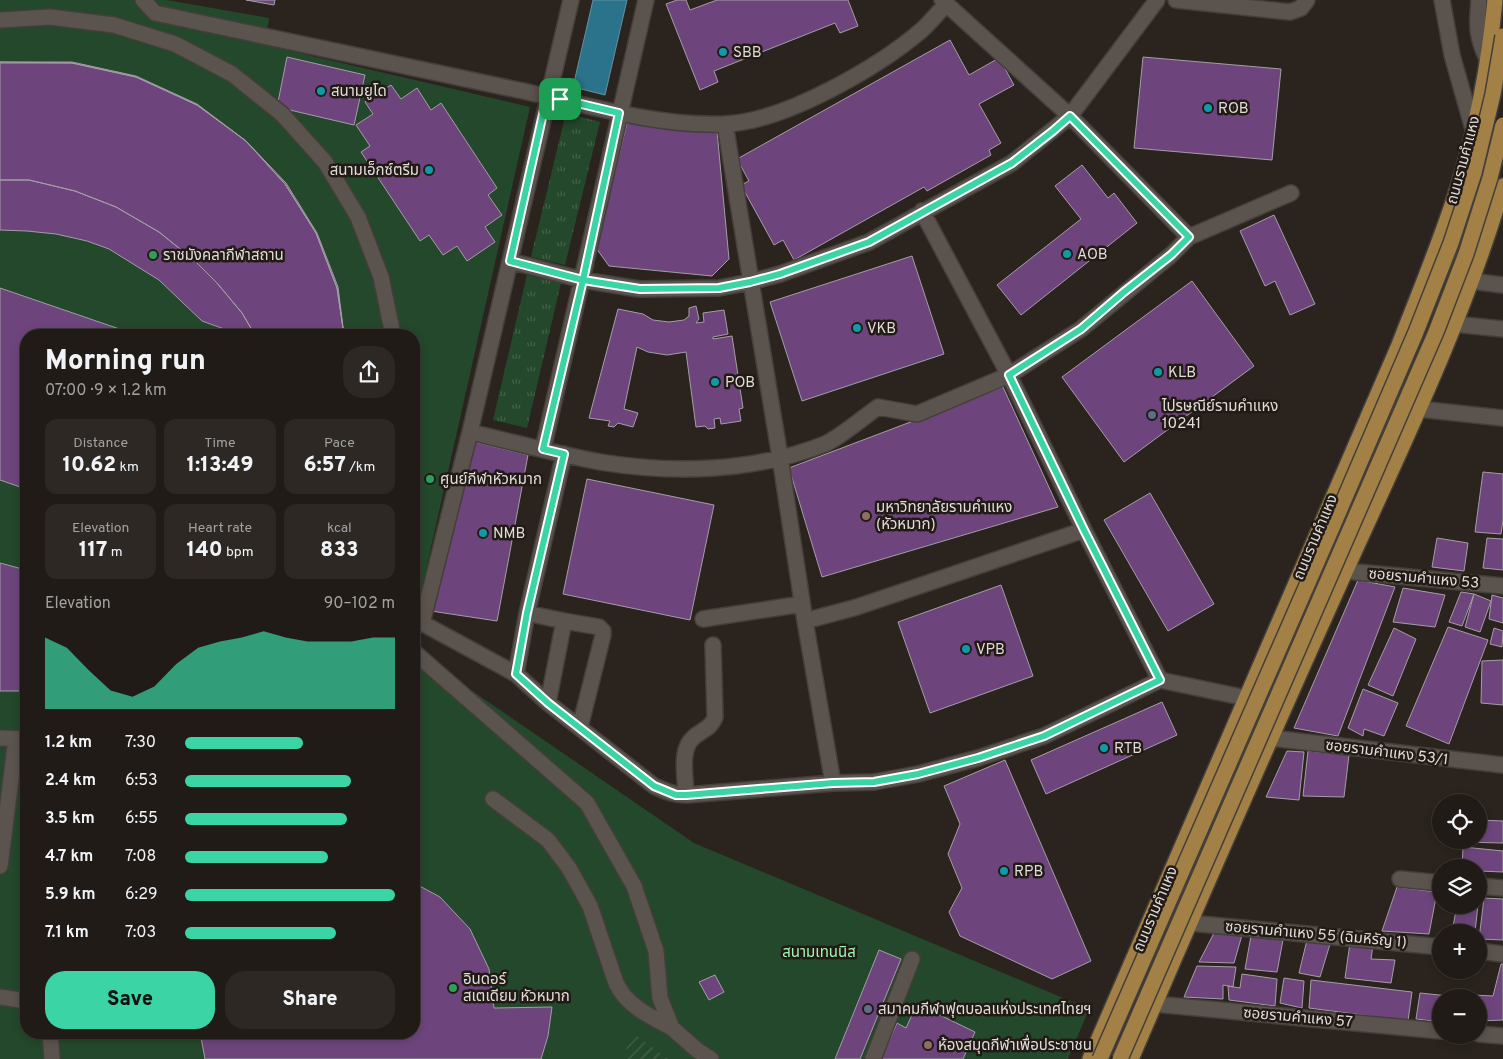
<!DOCTYPE html>
<html lang="en">
<head>
<meta charset="utf-8">
<style>
	body { margin:0; font-family:Overpass,"Noto Sans Thai",sans-serif; background:#2d2823; color:#f1f3f6; height:100vh; display:flex; flex-direction:column; font-size:19px; white-space:nowrap }
	* { box-sizing:border-box; margin:0 }
	p { font-size:16px; color:#a2a1a1 }
	.icon { flex:none; width:28px; height:28px; fill:none; stroke:currentColor; stroke-width:2; stroke-linecap:round; stroke-linejoin:round }
	.map { position:relative; flex:1; overflow:hidden }
	.panel { position:absolute; left:20px; top:329px; width:400px; height:710px; display:flex; flex-direction:column; background:#201b16; border-radius:20px; box-shadow:0 2px 8px #0003,0 0 0 1px #3d3935 }
	.panel>* { flex:none }
	.buttons { position:absolute; left:1432px; top:794px; display:grid; gap:10px }
	.buttons a { display:grid; place-items:center; width:55px; height:55px; border-radius:50%; background:#201b16; box-shadow:0 2px 8px #0003,0 0 0 1px #3d3935; font-size:25px }
	.pin { position:absolute; display:grid; place-items:center; width:42px; height:42px; color:#fff; margin:-21px; border-radius:10px; box-shadow:0 2px 8px #0006 }
	.round { display:grid; place-items:center; flex:none; width:52px; height:52px; border-radius:20px; background:#2d2823 }
	.head { display:flex; align-items:center; justify-content:space-between; height:85px; padding:0 25px }
	h1 { font-size:28px; font-weight:800; line-height:38px }
	.metrics { display:grid; grid-template-columns:repeat(3,1fr); gap:8px; height:85px; padding:5px 25px }
	.metrics div { display:grid; align-content:center; border-radius:12px; background:#2d2823; text-align:center }
	.metrics b { font-size:21px; font-weight:800 }
	.metrics small { font-size:14px; font-weight:400 }
	.metrics p { font-size:14px }
	.chart { height:140px; padding:10px 25px }
	.chart p { display:flex; justify-content:space-between }
	.chart svg { width:100%; height:90px; margin-top:5px; fill:#3bd4a4; opacity:.7 }
	.button { display:flex; gap:10px; margin-top:auto; padding:10px 25px }
	.button a { flex:1; height:58px; border-radius:20px; background:#3bd4a4; color:#111; font-size:20px; font-weight:800; line-height:58px; text-align:center }
	.button a+a { background:#2d2823; color:#f1f3f6 }
	ul { padding:0 25px; list-style:none; font-size:16px }
	li { display:grid; grid-template-columns:80px 60px 1fr; align-items:center; height:38px }
	li i { height:12px; border-radius:6px; background:#3bd4a4 }
	.map>svg:first-child { display:block }
	.grass { fill:url(#grass-tufts) }
	.park { fill:#24482b }
	.garden { fill:url(#garden-furrows) }
	.water { fill:#2b738b; stroke:#6292a2 }
	.building { fill:#6d457c; stroke:#a49da6 }
	.lines { fill:none; stroke-linecap:round; stroke-linejoin:round }
	.minor-casing { stroke:#443f3a; stroke-width:18 }
	.major-casing { stroke:#443f3a; stroke-width:18 }
	.minor { stroke:#5b534d; stroke-width:15 }
	.major { stroke:#a38146; stroke-width:15 }
	.major-bridge-casing { stroke:#443f3a; stroke-width:18; stroke-linecap:butt }
	.major-bridge { stroke:#a38146; stroke-width:15 }
	.route-casing { stroke:#fff; stroke-width:10 }
	.route { stroke:#3bd4a4; stroke-width:6 }
	.culture-dot { fill:#0f9aa8; stroke:#211a15; stroke-width:2 }
	.leisure-dot { fill:#2e9e5b; stroke:#211a15; stroke-width:2 }
	.service-dot { fill:#5c6f8a; stroke:#211a15; stroke-width:2 }
	.education-dot { fill:#8d6e63; stroke:#211a15; stroke-width:2 }
	.labels { text-anchor:middle; stroke-width:5; stroke-linejoin:round; paint-order:stroke }
	.poi-label { font-size:15px; fill:#e1dcd9; stroke:#211a15; text-anchor:start }
	.street-label { font-size:15px; fill:#e1dcd9; stroke:#211a15 }
	.park-label { font-size:15px; fill:#9ff7b0; stroke:#211a15 }
</style>
</head>
<body>
<div class="map">
<svg width="1503" height="1059" viewBox="0 0 1503 1059">
	<defs>
		<pattern id="grass-tufts" width="24" height="20" patternUnits="userSpaceOnUse" patternTransform="scale(1.25)"><rect width="24" height="20" fill="#24482b"/><path d="M3 7l-1-3M5 7V3M7 7l1-3M15 17l-1-3M17 17v-4M19 17l1-3" fill="none" stroke="#446249"/></pattern>
		<pattern id="garden-furrows" width="10" height="10" patternUnits="userSpaceOnUse" patternTransform="scale(1.25)"><rect width="10" height="10" fill="#24482b"/><path d="M-1 1l2-2M0 10L10 0M9 11l2-2" fill="none" stroke="#446249"/></pattern>
	</defs>
	<rect width="100%" height="100%" fill="#2b241e"/>
	<path class="grass" d="M566 113 600 122 565 265 531 257Z
		M527 275 561 283 527 428 493 420Z"/>
	<path class="park" d="M0 0H167L269 18 265 45 530 107 414 623V335H26V1032H414V651L694 843 1089 1009 1068 1059H0Z"/>
	<path class="garden" d="M633 1033 667 1058 669 1059H622Z"/>
	<path class="water" d="M593 0H627L605 95 573 87Z"/>
	<path class="building" d="M246 0H275L274 5Z
		M677 0H686L690 10 717 0H848L858 26 840 33 835 23 714 71 718 82 700 90 666 4Z
		M950 40 969 75 999 58 1014 85 979 104 1001 143 989 150 991 155 927 191 924 187 794 260 783 240 774 245 741 185 749 181 737 159Z
		M287 57 365 75 354 125 277 107Z
		M1143 57 1281 69 1272 160 1134 148Z
		M0 62H72L136 76 197 104 246 141 286 183 317 233 338 287 344 335 337 288 316 233 285 184 246 141 197 105 136 77 72 63Z
		M0 63H72L136 77 197 105 246 141 285 184 316 233 337 288 344 335H255L242 313 217 283 195 261 159 232 116 207 75 191 29 180H0Z
		M391 85 401 99 417 88 431 110 441 103 497 188 488 195 502 215 485 227 495 242 467 261 457 246 443 255 429 235 420 241 361 152 370 146 356 125 373 114 365 102Z
		M627 123 717 131 729 259 712 276 609 266 596 248Z
		M1082 165 1108 198 1114 193 1137 223 1021 315 997 285 1081 219 1055 186Z
		M0 180H29L75 191 116 207 159 232 195 261 217 283 242 313 255 335H241L202 321 159 280 109 249 87 241 56 234 27 231 0 230Z
		M1274 215 1315 304 1290 315 1275 281 1265 286 1240 231Z
		M912 256 944 354 802 401 770 302Z
		M1192 281 1254 366 1124 462 1062 377Z
		M0 288 137 335H26V489L0 480Z
		M696 306 699 319 696 323 704 322 703 313 724 310 728 334 713 337V339L732 336 743 408 739 409 741 421 721 424 720 418 714 419 715 428 708 429 705 426 696 427 686 352 667 355 648 352 637 347 624 409 638 413 633 427 618 423 614 427 608 426 610 421 589 418 618 309 643 314 653 320 669 322 684 320 689 316V308Z
		M1003 387 1058 507 822 577 789 468Z
		M475 442 528 455 497 621 431 611Z
		M1483 472 1503 474V520L1501 534 1475 532Z
		M587 479 714 505 690 620 563 594Z
		M1150 493 1214 604 1168 631 1104 520Z
		M1437 538 1468 543 1464 571 1432 567Z
		M1487 538 1503 539V570L1483 568Z
		M0 563 26 570V691H0Z
		M1358 580 1395 587 1338 736 1294 728Z
		M1001 585 1033 676 930 713 898 622Z
		M1403 588 1445 595 1435 627 1393 622Z
		M1461 592 1474 594 1462 626 1449 622Z
		M1474 594 1491 601 1480 632 1465 627Z
		M1492 595 1503 598V623L1489 619Z
		M1448 627 1488 640 1449 744 1406 726Z
		M1394 628 1416 639 1393 696 1368 685Z
		M1494 628 1503 631 1502 647 1490 644Z
		M1503 660V705L1481 703 1482 661Z
		M1363 689 1398 703 1384 736 1364 729 1363 736 1348 728Z
		M1162 702 1177 735 1046 794 1031 760Z
		M1287 751 1304 752 1299 800 1266 797Z
		M1308 751 1349 755 1344 797 1303 796Z
		M1005 760 1091 961 1052 979 960 936 949 912 962 888 948 854 960 824 944 786Z
		M1479 820 1503 821V843L1460 842 1461 840H1479Z
		M1463 847 1503 851V872L1479 871V868H1462Z
		M414 883 440 897 470 929 489 969 494 1008 552 1007 548 1036 541 1059H205L200 1032H414Z
		M1397 887 1437 892 1429 934 1382 931Z
		M1484 898 1503 899V940L1479 939Z
		M1457 905H1478L1475 932H1452Z
		M1214 933 1242 935 1234 963 1199 962Z
		M1251 936 1283 940 1277 972 1245 969Z
		M1307 940 1330 944 1320 977 1299 973Z
		M1350 943 1373 945 1371 959 1395 960 1391 983 1345 978Z
		M879 950 901 959 860 1059H835Z
		M1501 964H1503V1020L1479 1021V998H1454V994L1493 996Z
		M1197 966 1236 967 1233 987 1223 985V999L1184 997Z
		M1242 974 1277 979 1275 1006 1229 1000 1228 986 1240 988Z
		M715 975 724 992 709 1000 699 982Z
		M1284 978 1304 981 1302 1008 1280 1003Z
		M1311 980 1412 992 1408 1021 1309 1008Z
		M1420 993 1449 996V998H1441V1022L1416 1019Z
		M917 1004 975 1032 963 1059H881L897 1023 906 1028Z"/>
	<g class="lines">
		<g class="minor-casing">
			<path id="minor" d="M143 0 155 13C276 39 397 65 518 90 584 104 657 127 725 124 784 122 879 67 923 29 931 21 939 12 946 4
				M571 0 470 432 422 623 516 674 548 703 654 786C665 791 674 795 686 795L833 783 874 782 918 774 978 758 1044 736 1160 680 1084 530 1009 375 922 211
				M1176 0 1290 12 1301 8 1307 0
				M1442 0 1452 55 1473 129
				M1479 0C1477 26 1476 35 1487 59
				M0 20 50 17 114 25 175 44 232 74 282 114 325 162 358 217 381 277 393 335
				M725 124 780 457 805 621 833 783
				M1189 237 1291 193
				M510 261 583 280 639 289 719 288 750 282 780 274 869 242 1012 163 1070 116 1157 0
				M1471 281 1503 285
				M1454 324 1503 329
				M1419 409 1503 418
				M470 432C513 442 556 454 600 462 674 474 754 472 825 444 839 438 864 417 878 407L917 414 1009 375 1081 329 1171 255 1189 237 1070 116 942 0
				M543 449 646 0
				M1346 571 1503 586
				M527 613 564 621
				M703 619 802 604
				M805 621 857 607 1084 530
				M414 652 587 803 634 886 656 951 660 998 672 1028 697 1050 711 1059
				M516 674 527 613 564 454
				M1160 680 1246 698
				M548 703 564 621 599 627 603 631V635L580 727
				M0 738 26 739
				M1271 738 1503 765
				M686 795C686 779 679 750 693 738 701 730 711 729 715 717L713 645
				M493 799 548 840 569 868 590 906 616 983C627 1006 649 1016 672 1028
				M0 866 16 739
				M1400 879 1441 883
				M1479 886 1503 888
				M1190 923 1441 947
				M1479 951 1503 954
				M0 997 26 1001
				M1155 1004 1441 1031
				M50 1032 52 1059
				M1479 1034 1503 1036
				M873 1059 912 959"/>
		</g>
		<g class="major-casing">
			<path id="major" d="M1090 1059 1399 345C1419 293 1441 241 1458 187 1477 127 1489 63 1495 0
				M1131 1059C1201 896 1273 732 1346 570 1403 444 1464 319 1503 186"/>
		</g>
		<use href="#minor" class="minor"/>
		<use href="#major" class="major"/>
		<g class="major-bridge-casing">
			<path id="major-bridge" d="M1100 1059 1331 530 1416 332 1451 243 1474 173 1493 94 1503 36
				M1120 1059 1436 332 1466 254 1490 178 1503 125"/>
		</g>
		<use href="#major-bridge" class="major-bridge"/>
	</g>
	<g class="lines">
		<g class="route-casing">
			<path id="route" d="M560 99 619 113 583 280 543 449 564 454 527 613 516 674 548 703 654 786 676 795H686L833 783 874 782 918 774 978 758 1044 736 1160 680 1084 530 1009 375 1081 329 1124 292 1171 255 1189 237 1070 116 1053 131 1012 163 869 242 780 274 750 282 719 288 640 289 583 280 510 261 547 96 560 99"/>
		</g>
		<use href="#route" class="route"/>
	</g>
	<g class="culture-dot">
		<circle cx="723" cy="52" r="5"/>
		<circle cx="321" cy="91" r="5"/>
		<circle cx="1208" cy="108" r="5"/>
		<circle cx="429" cy="170" r="5"/>
		<circle cx="1067" cy="254" r="5"/>
		<circle cx="857" cy="328" r="5"/>
		<circle cx="1158" cy="372" r="5"/>
		<circle cx="715" cy="382" r="5"/>
		<circle cx="483" cy="533" r="5"/>
		<circle cx="966" cy="649" r="5"/>
		<circle cx="1104" cy="748" r="5"/>
		<circle cx="1004" cy="871" r="5"/>
	</g>
	<g class="leisure-dot">
		<circle cx="153" cy="255" r="5"/>
		<circle cx="430" cy="479" r="5"/>
		<circle cx="453" cy="988" r="5"/>
	</g>
	<g class="service-dot">
		<circle cx="1152" cy="415" r="5"/>
		<circle cx="868" cy="1009" r="5"/>
	</g>
	<g class="education-dot">
		<circle cx="866" cy="516" r="5"/>
		<circle cx="928" cy="1045" r="5"/>
	</g>
	<g class="labels">
		<g class="poi-label">
			<text x="733" y="57">SBB</text>
			<text x="331" y="96">สนามยูโด</text>
			<text x="1218" y="113">ROB</text>
			<text x="419" y="175" text-anchor="end">สนามเอ็กซ์ตรีม</text>
			<text x="1077" y="259">AOB</text>
			<text x="163" y="260">ราชมังคลากีฬาสถาน</text>
			<text x="867" y="333">VKB</text>
			<text x="1168" y="377">KLB</text>
			<text x="725" y="387">POB</text>
			<text x="1162" y="411">ไปรษณีย์รามคำแหง<tspan x="1162" dy="17">10241</tspan></text>
			<text x="440" y="484">ศูนย์กีฬาหัวหมาก</text>
			<text x="876" y="512">มหาวิทยาลัยรามคำแหง<tspan x="876" dy="17">(หัวหมาก)</tspan></text>
			<text x="493" y="538">NMB</text>
			<text x="976" y="654">VPB</text>
			<text x="1114" y="753">RTB</text>
			<text x="1014" y="876">RPB</text>
			<text x="463" y="984">อินดอร์<tspan x="463" dy="17">สเตเดียม หัวหมาก</tspan></text>
			<text x="878" y="1014">สมาคมกีฬาฟุตบอลแห่งประเทศไทยฯ</text>
			<text x="938" y="1050">ห้องสมุดกีฬาเพื่อประชาชน</text>
		</g>
		<g class="street-label">
			<text transform="translate(1463 160) rotate(-75)" y="5">ถนนรามคำแหง</text>
			<text transform="translate(1315 537) rotate(-67)" y="5">ถนนรามคำแหง</text>
			<text transform="translate(1424 578) rotate(5)" y="5">ซอยรามคำแหง 53</text>
			<text transform="translate(1387 752) rotate(7)" y="5">ซอยรามคำแหง 53/1</text>
			<text transform="translate(1155 909) rotate(-67)" y="5">ถนนรามคำแหง</text>
			<text transform="translate(1316 934) rotate(5)" y="5">ซอยรามคำแหง 55 (ฉิมหิรัญ 1)</text>
			<text transform="translate(1298 1017) rotate(5)" y="5">ซอยรามคำแหง 57</text>
		</g>
		<g class="park-label">
			<text x="819" y="957">สนามเทนนิส</text>
		</g>
	</g>
</svg>
<div class="buttons">
<a><svg class="icon" aria-label="locate" viewBox="0 0 24 24"><circle cx="12" cy="12" r="6"/><path d="M12 2v4M12 18v4M2 12h4M18 12h4"/></svg></a>
<a><svg class="icon" aria-label="layers" viewBox="0 0 24 24"><path d="M12 4l9 5-9 5-9-5zM3 14l9 5 9-5"/></svg></a>
<a>+</a>
<a>−</a>
</div>
<div class="pin" style="left:560px;top:99px;background:#1e9e55"><svg class="icon" aria-label="arrive" viewBox="0 0 24 24"><path d="M6 21V4h12l-3 4 3 4H6"/></svg></div>
<section class="panel">
<div class="head"><div><h1>Morning run</h1><p>07:00 · 9 × 1.2 km</p></div><a class="round"><svg class="icon" aria-label="share" viewBox="0 0 24 24"><path d="M12 15V3M7 8l5-5 5 5M5 13v7h14v-7"/></svg></a></div>
<div class="metrics">
<div><p>Distance</p><b>10.62<small> km</small></b></div>
<div><p>Time</p><b>1:13:49</b></div>
<div><p>Pace</p><b>6:57<small> /km</small></b></div>
</div>
<div class="metrics">
<div><p>Elevation</p><b>117<small> m</small></b></div>
<div><p>Heart rate</p><b>140<small> bpm</small></b></div>
<div><p>kcal</p><b>833</b></div>
</div>
<div class="chart"><p><span>Elevation</span>90–102 m</p>
<svg viewBox="0 0 160 44" preserveAspectRatio="none"><path d="M0 44V9L10 14L20 25L30 35L40 38L50 33L60 22L70 14L80 11L90 9L100 6L110 9L120 11L130 11L140 11L150 9L160 9V44z"/></svg>
</div>
<ul>
<li><b>1.2 km</b>7:30<i style="width:56%"></i></li>
<li><b>2.4 km</b>6:53<i style="width:79%"></i></li>
<li><b>3.5 km</b>6:55<i style="width:77%"></i></li>
<li><b>4.7 km</b>7:08<i style="width:68%"></i></li>
<li><b>5.9 km</b>6:29<i style="width:100%"></i></li>
<li><b>7.1 km</b>7:03<i style="width:72%"></i></li>
</ul>
<div class="button"><a>Save</a><a>Share</a></div>
</section>
</div>
</body>
</html>
